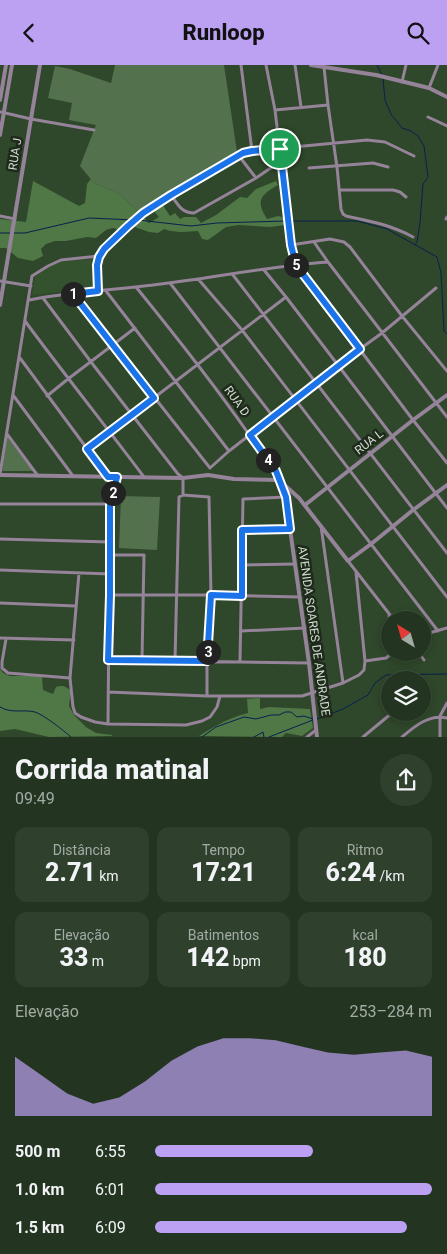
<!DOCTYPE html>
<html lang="pt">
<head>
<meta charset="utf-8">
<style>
	body { margin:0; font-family:Roboto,sans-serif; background:#2f402d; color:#f1f3f6; height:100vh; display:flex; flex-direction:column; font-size:19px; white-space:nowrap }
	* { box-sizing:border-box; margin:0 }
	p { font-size:16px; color:#a3aba5 }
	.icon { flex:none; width:28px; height:28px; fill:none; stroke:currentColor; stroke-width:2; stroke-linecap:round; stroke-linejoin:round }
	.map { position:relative; height:672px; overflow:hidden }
	.side { display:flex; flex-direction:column; background:#233520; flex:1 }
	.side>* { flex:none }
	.needle { width:32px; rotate:323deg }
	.tools { position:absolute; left:381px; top:546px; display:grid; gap:10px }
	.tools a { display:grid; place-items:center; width:50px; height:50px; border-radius:50%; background:#233520; box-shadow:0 2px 8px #0003,0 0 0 1px #40503e; font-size:25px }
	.pin { position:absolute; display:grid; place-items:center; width:42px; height:42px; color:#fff; margin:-21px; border:2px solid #fff; border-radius:50%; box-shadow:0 1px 5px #0007 }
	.km { position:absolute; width:25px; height:25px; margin:-12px; border-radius:50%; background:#222; color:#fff; font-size:14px; line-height:25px; text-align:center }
	.round { display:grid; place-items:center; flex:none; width:52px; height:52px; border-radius:26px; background:#2f402d }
	.head { display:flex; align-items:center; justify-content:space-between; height:85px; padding:0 15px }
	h1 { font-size:28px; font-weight:800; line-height:38px }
	.metrics { display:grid; grid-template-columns:repeat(3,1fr); gap:8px; height:85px; padding:5px 15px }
	.metrics div { display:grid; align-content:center; border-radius:12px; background:#2f402d; text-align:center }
	.metrics b { font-size:25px; font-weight:800 }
	.metrics small { font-size:14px; font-weight:400 }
	.metrics p { font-size:14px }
	.chart { height:140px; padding:10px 15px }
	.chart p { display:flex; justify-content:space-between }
	.chart svg { width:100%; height:90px; margin-top:5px; fill:#bca0f2; opacity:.7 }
	ul { padding:0 15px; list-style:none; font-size:16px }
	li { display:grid; grid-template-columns:80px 60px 1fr; align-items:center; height:38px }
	li i { height:12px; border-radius:6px; background:#bca0f2 }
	header { display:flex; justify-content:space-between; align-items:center; height:65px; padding:0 15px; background:#bca0f2; color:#111; font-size:22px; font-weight:800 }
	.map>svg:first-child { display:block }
	.built { fill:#35522f }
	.green { fill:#52714c }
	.forest { fill:#4f7846 }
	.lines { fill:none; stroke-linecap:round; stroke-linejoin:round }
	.stream { stroke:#07214d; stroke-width:1 }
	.minor { stroke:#958399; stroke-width:3 }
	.tertiary { stroke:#958399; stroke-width:4 }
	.route-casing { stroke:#fff; stroke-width:10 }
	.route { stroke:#1a73e8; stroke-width:6 }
	.labels { text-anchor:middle; stroke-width:5; stroke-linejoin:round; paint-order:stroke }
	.street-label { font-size:12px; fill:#d0dfcd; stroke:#1f2a1d }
</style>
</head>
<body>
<header><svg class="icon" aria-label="back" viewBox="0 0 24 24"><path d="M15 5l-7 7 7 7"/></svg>Runloop<svg class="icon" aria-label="search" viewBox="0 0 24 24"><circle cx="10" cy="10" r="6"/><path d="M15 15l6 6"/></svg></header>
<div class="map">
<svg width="447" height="672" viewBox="0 0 447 672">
	<rect width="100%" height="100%" fill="#2f472a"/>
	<path class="built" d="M94 194 95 223 32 230 35 212 51 201 60 197Z"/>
	<path class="green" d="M115 0H224L237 87 155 135 139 147 118 128 94 118 80 101 96 60 69 55 72 38 48 33 55 1 70 4 111 18Z
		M7 372 33 406H2Z
		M121 431 160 432 157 485 119 483Z"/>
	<path class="forest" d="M91 114 94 118 118 128 139 147 120 165 113 163 106 165 96 173 87 172 66 176H55L46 179 41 184 43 191 33 196 18 193 6 183H0V154L26 157 33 116 79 141 85 138 87 119Z
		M276 116 278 120C261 130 255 135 267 154L278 151 285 153V160L270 162 239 160 226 162 208 175 202 174 198 166C186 167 175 168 164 164L158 168 149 167 132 161 143 152 149 158 159 152 153 145 162 139 170 151 175 148 180 154 184 152H196L201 158 216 150 240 132 247 133 256 124Z
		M0 604 3 608 10 611H42L43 625 53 629 56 622C62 620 66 621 71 626L69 641 74 650 86 662 96 668 112 670V671L49 672 15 664 0 666Z
		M260 633V644L269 642 310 644 313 663 302 671 286 668 282 672 199 671C215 661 230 652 248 648L247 634Z"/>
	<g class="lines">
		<path class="stream" d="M377 0 382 10
			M383 14 385 35 391 49 402 63 411 66 418 71 424 81 428 112 423 119 420 158 417 177 415 180
			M138 155 191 161 217 158 286 156
			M290 156H357L387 164 437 192 441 208 444 266 447 269
			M0 168H25L89 153 134 155
			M0 642C12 649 22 644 35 647 44 650 63 665 71 672
			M317 654 343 644 368 630 375 618 386 610 447 609
			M202 672 216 662 244 652 256 654 271 650H279L285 647H291L297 652 304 651 313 654
			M254 672 263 667 264 672
			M269 672 313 655"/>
		<path class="minor" d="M241 0 252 86
			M266 0 275 45 291 180 296 200 413 355 447 398
			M295 0 301 42
			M324 2 328 40 337 102 341 144 343 149 346 151C370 156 391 160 413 172
			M402 17 406 0
			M429 23 438 0
			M275 45 328 40
			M1 47 31 54 94 65
			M428 52 447 61
			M239 91 256 113
			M309 103 373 98 388 102
			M340 125H393L400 127 406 132
			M171 130C178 139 181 148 194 148L256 113 281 96
			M0 151 15 154
			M447 152 446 154H447
			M314 177 328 197 447 352
			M291 180 330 174 344 177 350 182 402 251 447 306
			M264 205 286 232 447 443
			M233 210 447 488
			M199 215 242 265 447 532
			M0 216 31 221
			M170 218 438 566
			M136 222C175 270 213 318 248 368 259 383 274 397 279 415
			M98 226 97 200 99 191 130 160 143 148 171 130 243 88 252 86 367 75 385 77 414 91
			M106 226 229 386
			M73 229 210 403
			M43 233 91 297 178 409 183 413V430
			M29 235C72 226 117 225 161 219 217 212 272 201 328 197
			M25 256C64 309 105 360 144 412
			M20 293 108 412
			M13 330 73 411
			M47 331 68 314 135 263
			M7 369 38 411
			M87 384 286 232
			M210 403 229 386 360 284 382 268 436 223
			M0 409 32 211 48 201 61 195 99 191
			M0 439H110
			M321 461 343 618
			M242 465 290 464
			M0 474 110 477
			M110 490H144L142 595
			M348 496 394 555
			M241 500 295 499
			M0 505 110 509
			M79 508 70 613 73 642 75 648 81 652 95 657 108 659 186 660 202 656 210 652 217 642 220 631
			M110 530H211L300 532
			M0 538 76 541
			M389 549 390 564
			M241 566 305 563
			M422 570 447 563
			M0 573 74 575
			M6 574 2 597V603L8 608 70 613
			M419 588 424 595
			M108 595 309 598
			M175 596 179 432 183 430 209 432 211 530 207 596V631
			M365 596 386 593 392 588
			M240 597 243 434 286 432
			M108 627 207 631H302L343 618 359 610 364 605 365 596 356 507
			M108 659 110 439 117 412
			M307 672 316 665
			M363 672 392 648
			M402 672C415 661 429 649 447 653
			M440 672V651L447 638"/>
		<path class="tertiary" d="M311 0 376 10 429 23 447 32
			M0 35 6 0
			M0 70 12 0
			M0 240 40 0
			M0 410 183 413 208 410 234 414 279 415
			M279 415 286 432 290 464 309 598 317 672
			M281 417 299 433 348 496 371 479 413 445 447 420
			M305 440 413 355 447 330"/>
	</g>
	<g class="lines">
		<g class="route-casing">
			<path id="route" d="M280 84 291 180 296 200 360 284 250 370 276 406 286 432 290 464 242 465V531L211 530 207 596 108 595 110 530V440L117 412H108L87 384 154 333 73 229 98 226 97 200 99 192 104 184 128 161 143 148 171 130 243 88 252 86Z"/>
		</g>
		<use href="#route" class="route"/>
	</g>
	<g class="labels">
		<g class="street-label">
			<text transform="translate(15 89) rotate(-81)" y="4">RUA J</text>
			<text transform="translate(237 336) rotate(54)" y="4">RUA D</text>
			<text transform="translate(369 377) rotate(-38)" y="4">RUA L</text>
			<text transform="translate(314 566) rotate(82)" y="4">AVENIDA SOARES DE ANDRADE</text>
		</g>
	</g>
</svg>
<div class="tools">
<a><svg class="needle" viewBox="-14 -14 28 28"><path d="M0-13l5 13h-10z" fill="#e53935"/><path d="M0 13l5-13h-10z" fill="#a3aba5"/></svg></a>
<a><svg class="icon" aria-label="layers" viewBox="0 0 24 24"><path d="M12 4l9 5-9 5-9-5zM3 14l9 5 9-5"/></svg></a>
</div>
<div class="pin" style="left:280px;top:84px;background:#1e9e55"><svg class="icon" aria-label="arrive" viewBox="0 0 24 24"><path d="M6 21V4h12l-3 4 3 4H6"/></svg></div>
<b class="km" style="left:73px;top:229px">1</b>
<b class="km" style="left:113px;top:428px">2</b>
<b class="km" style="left:208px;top:587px">3</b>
<b class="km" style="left:268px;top:395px">4</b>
<b class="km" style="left:296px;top:200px">5</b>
</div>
<section class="side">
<div class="head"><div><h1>Corrida matinal</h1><p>09:49</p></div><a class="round"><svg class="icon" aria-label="share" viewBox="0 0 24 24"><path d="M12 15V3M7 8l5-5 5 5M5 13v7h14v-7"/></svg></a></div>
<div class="metrics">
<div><p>Distância</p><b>2.71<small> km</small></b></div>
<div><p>Tempo</p><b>17:21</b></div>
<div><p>Ritmo</p><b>6:24<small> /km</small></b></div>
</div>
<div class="metrics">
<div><p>Elevação</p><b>33<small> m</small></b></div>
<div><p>Batimentos</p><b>142<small> bpm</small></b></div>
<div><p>kcal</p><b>180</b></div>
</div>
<div class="chart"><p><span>Elevação</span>253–284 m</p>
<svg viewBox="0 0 160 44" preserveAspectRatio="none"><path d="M0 44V15L10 24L20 33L30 38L40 35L50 27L60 17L70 10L80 6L90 6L100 7L110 10L120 13L130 14L140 13L150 12L160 15V44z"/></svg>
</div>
<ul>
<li><b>500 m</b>6:55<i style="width:57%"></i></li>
<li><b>1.0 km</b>6:01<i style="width:100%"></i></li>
<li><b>1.5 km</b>6:09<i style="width:91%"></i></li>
</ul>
</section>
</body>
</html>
